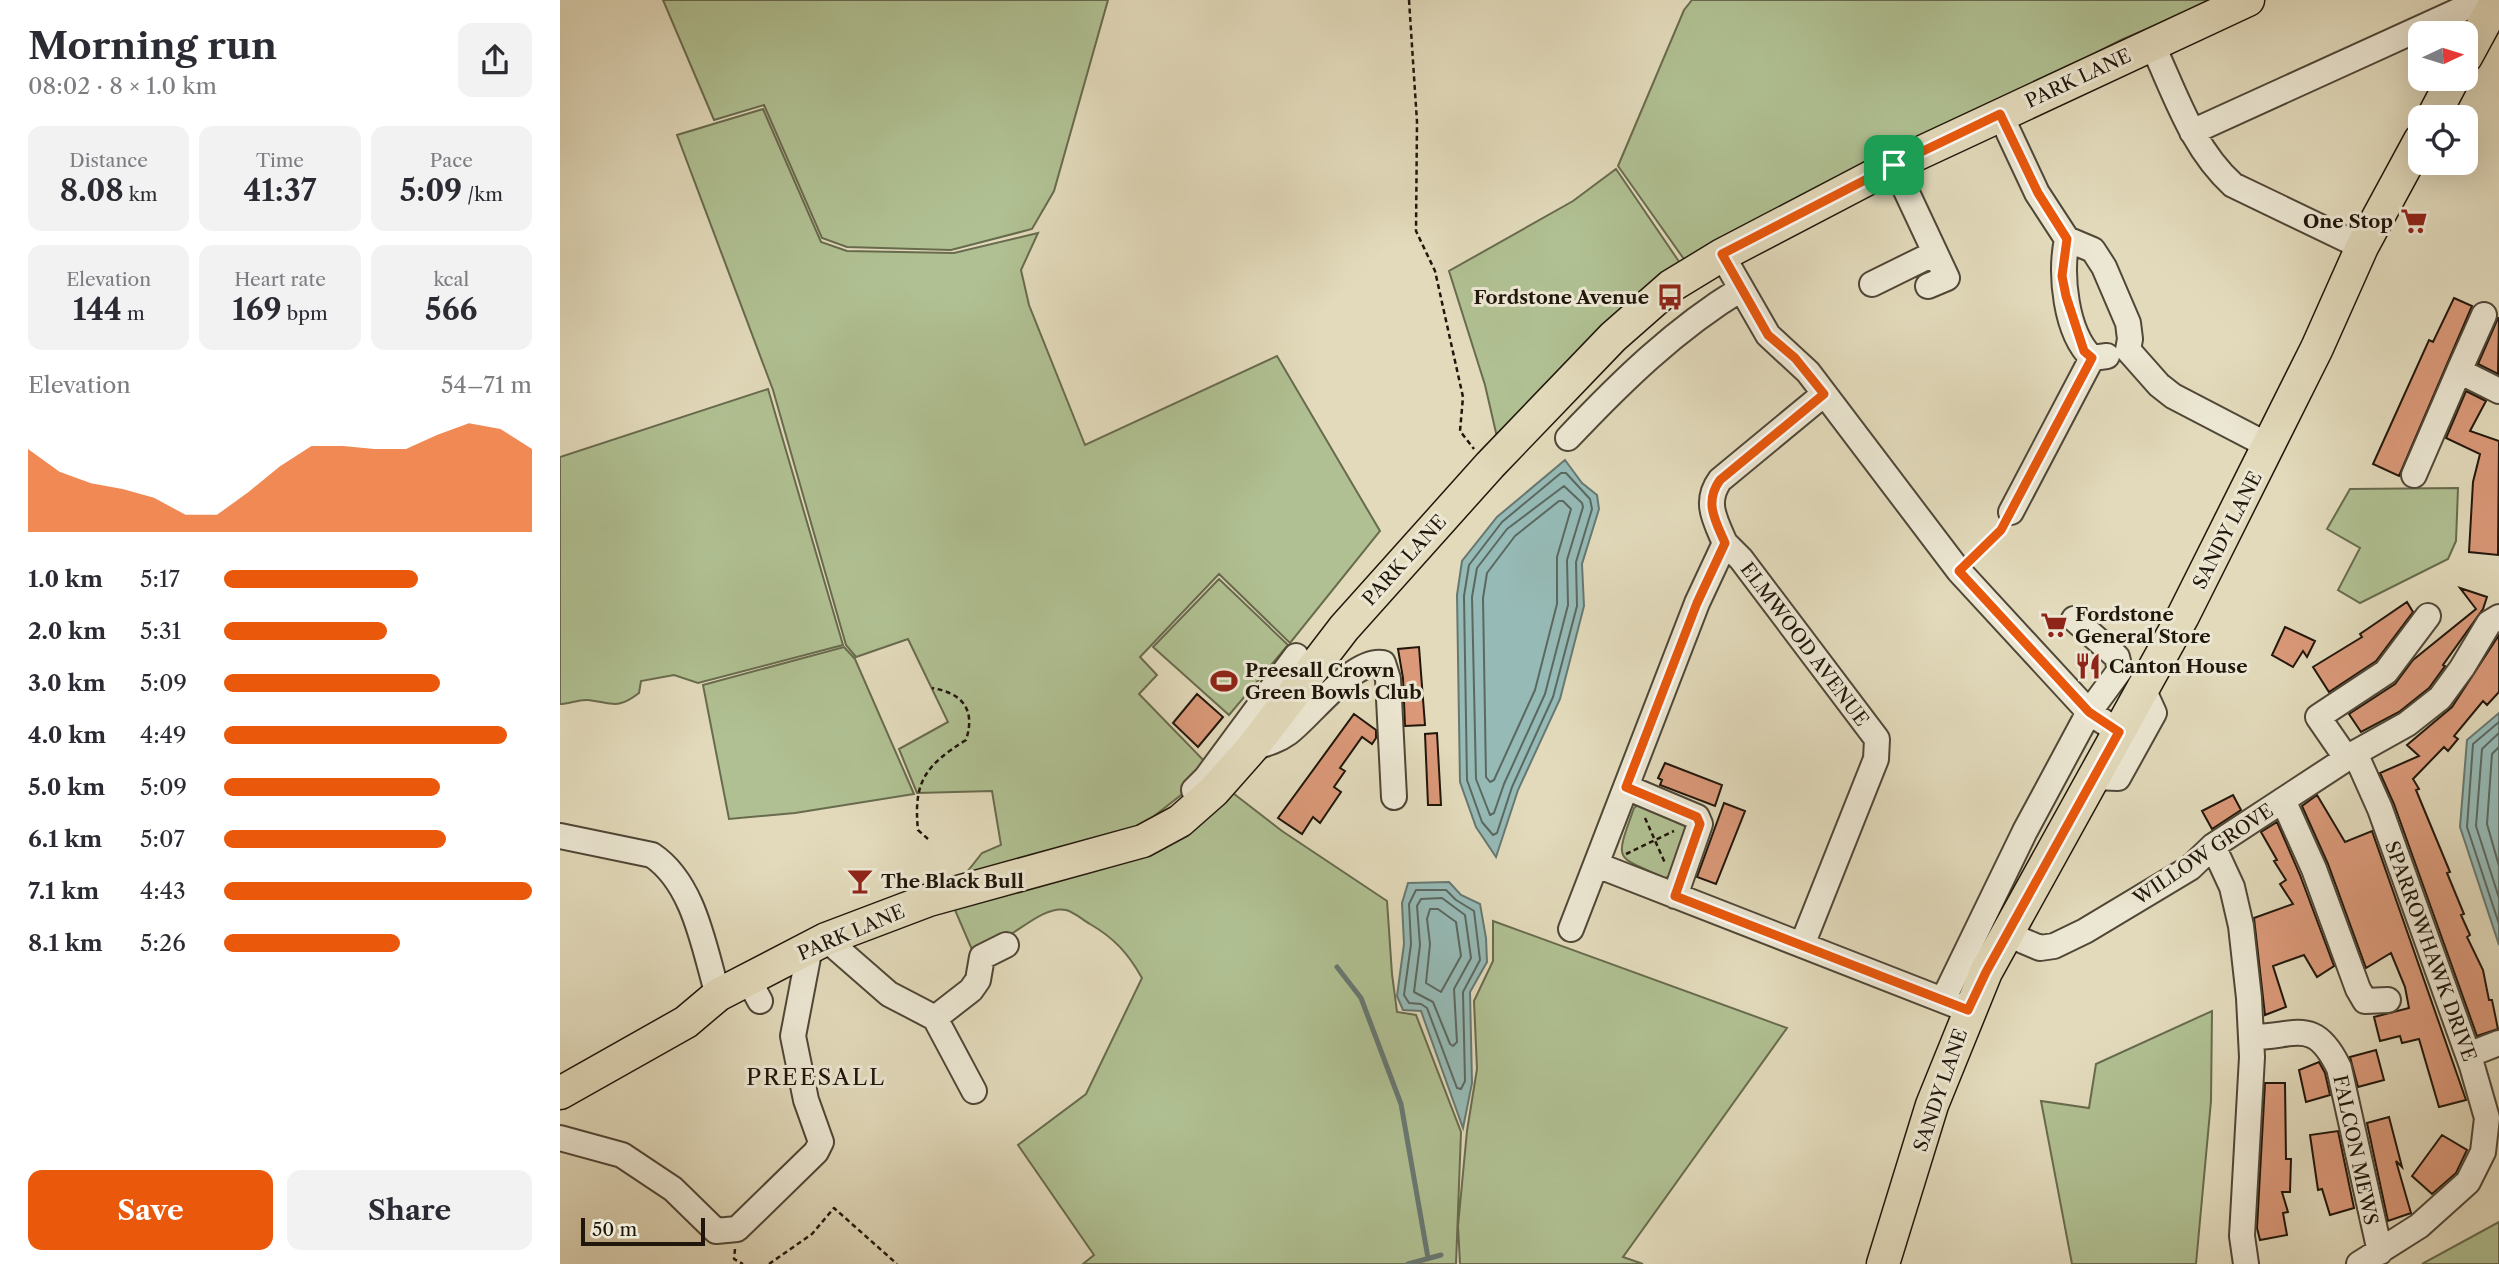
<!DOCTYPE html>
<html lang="en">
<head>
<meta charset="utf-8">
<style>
	body { margin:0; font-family:"Libre Caslon Text",serif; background:#f2f2f3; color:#2b2b33; height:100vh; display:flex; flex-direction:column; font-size:26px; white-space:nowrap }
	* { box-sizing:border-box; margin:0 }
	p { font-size:23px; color:#7c7c81 }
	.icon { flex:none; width:38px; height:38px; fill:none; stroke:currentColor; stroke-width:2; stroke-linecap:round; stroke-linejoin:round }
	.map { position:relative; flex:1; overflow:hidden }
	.drawer { display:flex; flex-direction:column; background:#fff; width:560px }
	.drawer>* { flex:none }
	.needle { width:46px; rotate:86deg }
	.fabs { position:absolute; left:1848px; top:21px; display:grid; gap:14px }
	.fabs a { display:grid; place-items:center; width:70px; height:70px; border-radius:14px; background:#fff; box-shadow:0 7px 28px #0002; font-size:35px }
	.scale { position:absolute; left:21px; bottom:18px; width:124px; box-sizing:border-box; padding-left:7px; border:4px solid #20160b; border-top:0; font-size:19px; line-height:24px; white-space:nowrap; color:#20160b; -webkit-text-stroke:5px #ece7d3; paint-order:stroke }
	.pin { position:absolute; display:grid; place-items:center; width:60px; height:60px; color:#fff; margin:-30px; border-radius:14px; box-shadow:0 4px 10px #0006 }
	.round { display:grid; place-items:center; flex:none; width:74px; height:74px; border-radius:14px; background:#f2f2f3 }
	.headline { display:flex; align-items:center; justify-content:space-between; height:119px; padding:0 28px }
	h1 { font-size:38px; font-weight:700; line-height:52px }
	.figures { display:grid; grid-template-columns:repeat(3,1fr); gap:10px; height:119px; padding:7px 28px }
	.figures div { display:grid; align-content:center; border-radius:14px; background:#f2f2f3; text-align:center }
	.figures b { font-size:30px; font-weight:700 }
	.figures small { font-size:19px; font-weight:400 }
	.figures p { font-size:19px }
	.chart { height:196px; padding:14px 28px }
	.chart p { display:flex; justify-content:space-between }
	.chart svg { width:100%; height:126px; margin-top:7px; fill:#ea580c; opacity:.7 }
	.primary-button { display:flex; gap:14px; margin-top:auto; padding:14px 28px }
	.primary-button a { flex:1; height:80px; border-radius:14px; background:#ea580c; color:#fff; font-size:28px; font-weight:700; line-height:80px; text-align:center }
	.primary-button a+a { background:#f2f2f3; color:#2b2b33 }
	ul { padding:0 28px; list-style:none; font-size:23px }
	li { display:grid; grid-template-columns:112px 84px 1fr; align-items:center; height:52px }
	li i { height:18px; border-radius:9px; background:#ea580c }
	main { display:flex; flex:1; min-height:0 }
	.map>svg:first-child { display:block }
	.green { fill:#b0c092; stroke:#686b4e; stroke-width:2 }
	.water { fill:#96bab6; stroke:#677872; stroke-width:2 }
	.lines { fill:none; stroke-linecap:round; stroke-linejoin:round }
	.shore { stroke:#5b6860; stroke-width:2 }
	.stream { stroke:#677872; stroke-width:5 }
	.building { fill:#db9979; stroke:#20160b; stroke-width:2 }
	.minor-casing { stroke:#504737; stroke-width:28 }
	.major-casing { stroke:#20160b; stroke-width:35 }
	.path { stroke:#20160b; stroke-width:2.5; stroke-dasharray:5 3.5; stroke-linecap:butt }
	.minor { stroke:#ece7d3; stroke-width:24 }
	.major { stroke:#e2dabb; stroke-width:32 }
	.route-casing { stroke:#fff; stroke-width:14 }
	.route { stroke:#ea580c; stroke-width:9 }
	.labels { text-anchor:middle; stroke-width:6; stroke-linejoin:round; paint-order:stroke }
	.street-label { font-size:19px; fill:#20160b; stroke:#ece7d3 }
	.poi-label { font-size:19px; font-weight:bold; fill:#20160b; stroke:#ece7d3; text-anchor:start }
	.quarter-label { font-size:23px; letter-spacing:2px; fill:#20160b; stroke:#ece7d3 }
</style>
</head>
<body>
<main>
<section class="drawer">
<div class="headline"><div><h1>Morning run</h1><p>08:02 · 8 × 1.0 km</p></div><a class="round"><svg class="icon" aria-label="share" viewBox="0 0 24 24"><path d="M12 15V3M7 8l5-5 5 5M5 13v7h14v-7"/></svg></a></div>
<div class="figures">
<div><p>Distance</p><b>8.08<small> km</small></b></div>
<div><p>Time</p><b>41:37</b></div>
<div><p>Pace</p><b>5:09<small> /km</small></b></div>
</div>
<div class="figures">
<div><p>Elevation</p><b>144<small> m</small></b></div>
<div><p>Heart rate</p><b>169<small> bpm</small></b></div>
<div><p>kcal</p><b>566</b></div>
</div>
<div class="chart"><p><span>Elevation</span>54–71 m</p>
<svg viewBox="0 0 160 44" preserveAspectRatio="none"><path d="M0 44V15L10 23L20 27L30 29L40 32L50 38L60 38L70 30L80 21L90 14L100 14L110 15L120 15L130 10L140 6L150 8L160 15V44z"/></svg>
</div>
<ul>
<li><b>1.0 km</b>5:17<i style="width:63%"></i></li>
<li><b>2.0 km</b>5:31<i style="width:53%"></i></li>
<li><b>3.0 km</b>5:09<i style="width:70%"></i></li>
<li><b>4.0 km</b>4:49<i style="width:92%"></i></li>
<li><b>5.0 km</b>5:09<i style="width:70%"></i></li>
<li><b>6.1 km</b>5:07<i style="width:72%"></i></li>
<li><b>7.1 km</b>4:43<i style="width:100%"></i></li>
<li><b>8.1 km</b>5:26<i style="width:57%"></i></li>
</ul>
<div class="primary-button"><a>Save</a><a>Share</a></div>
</section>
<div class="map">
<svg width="1939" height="1264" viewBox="0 0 1939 1264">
	<rect width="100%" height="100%" fill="#e2dabb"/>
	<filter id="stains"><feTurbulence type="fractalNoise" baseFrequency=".00286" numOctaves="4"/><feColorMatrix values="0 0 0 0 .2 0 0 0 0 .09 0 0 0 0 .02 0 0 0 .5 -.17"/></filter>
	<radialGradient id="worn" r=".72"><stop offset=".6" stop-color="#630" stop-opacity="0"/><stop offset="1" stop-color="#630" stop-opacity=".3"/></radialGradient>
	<path class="green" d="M103 0H548L494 191 472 229 391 250 287 247 262 238 204 105 154 120Z
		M1132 0H1654L1561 40 1126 262 1058 166 1124 10Z
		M203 109 261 242 287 251 394 253 478 233 461 270 469 305 525 445 717 356 820 531 730 643 659 574 580 657 597 675 579 694 651 768 630 788 580 827 400 881 422 853 441 845 432 791 357 793 339 749 388 722 348 639 296 657 286 645 213 390 117 135Z
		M1056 169 1122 266 937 437 925 385 889 271 1013 201Z
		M208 389 283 645 138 683 114 675 81 681 79 693C57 710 53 703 28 700 19 699 9 704 0 704V457Z
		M1898 488 1896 541 1888 559 1800 603 1778 590 1800 548 1767 529 1790 489Z
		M659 579 728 645 669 715 593 647Z
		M284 647 295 659 354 794 235 813 169 819 143 685Z
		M669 790 722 831 827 901 832 974 837 1012 856 1015 901 1132 896 1264H523L534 1255 458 1145 526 1094 582 978C568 953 554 938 530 924 523 920 514 912 506 910 486 905 459 931 443 939 433 944 423 948 413 952L392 903Z
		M1079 804 1128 821 1111 876 1105 878C1055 855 1054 864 1074 808Z
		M933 921 1227 1028 1063 1257 1083 1264H900L898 1226 907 1131 917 1069 914 1001 933 961Z
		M1652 1011 1651 1101 1636 1264H1512L1481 1101 1529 1108 1536 1064Z
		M1939 1222V1264H1862Z"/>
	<path class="water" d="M1005 460 1022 483 1037 495 1039 509 1022 564 1024 606 1000 699 958 790 936 857 916 827 900 782 897 595 902 561 937 517Z
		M1939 713V945L1900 827 1907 740Z
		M889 882 901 895 920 904 926 938 927 962 910 992 912 1083 903 1128 861 1011 843 1010 837 996 844 944 842 903 848 883Z"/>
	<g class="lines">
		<path class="shore" d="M1001 473H1006L1030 499 1032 509 1016 562 1017 606 993 697 952 787 937 833 933 835 922 822 907 780 904 596 909 565 942 522Z
			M1004 486 1022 503 1023 507 1007 560 1008 605 985 694 944 784 934 813 930 815 916 779 912 597 917 568 947 529Z
			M999 501H1003L1011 509 997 557V604L975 690 934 780 930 782 926 777 923 598 927 573 955 536Z
			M1939 722 1913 744 1907 827 1939 924
			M1939 733 1922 749 1916 826 1939 898
			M1939 747 1932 754 1927 824 1939 866
			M856 890H886L896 900 914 911 920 960 903 992 905 1081 901 1089 897 1088 867 1008 861 1004 849 1003 844 995 851 944 849 904Z
			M882 898 905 915 911 958 894 989 897 1042 893 1046 890 1044 873 1002 854 992 860 945 857 906 861 899Z
			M870 909H878L896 922 901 956 881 992 866 983 870 944 867 919Z"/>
		<path class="stream" d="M777 967 801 998 841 1104 868 1258
			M848 1264 881 1255"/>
	</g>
	<path class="building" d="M1894 298 1912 306 1839 476 1813 464 1869 340 1873 342Z
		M1938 318H1939L1938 374 1918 364Z
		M1906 391 1926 401 1910 431 1939 441 1938 555 1909 552 1913 482 1920 454 1886 438Z
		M1900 588 1927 597 1923 609 1883 665 1885 666 1869 688 1839 712 1801 732 1789 714 1835 684 1853 660 1916 609Z
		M1847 602 1853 612 1816 661 1769 692 1753 667 1802 637 1800 634Z
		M1725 627 1755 641 1747 657 1743 651 1733 667 1712 655Z
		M1939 635V692L1927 705 1923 701 1894 736 1898 739 1888 751 1884 747 1853 779 1859 789 1856 790 1890 872 1887 873 1904 914 1901 915 1910 935 1907 937 1923 970 1929 1000H1932L1938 1029 1917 1036 1834 804 1820 773 1859 756 1847 745 1892 707Z
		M859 647 865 725 845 726 843 678 838 649Z
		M637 694 663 717 638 747 613 723Z
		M794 714 816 730V738L812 744 802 737 780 768 785 771 774 787 781 792 760 823 753 817 742 834 718 818Z
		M877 733 881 805H868L865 734Z
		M1105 763 1162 785 1155 806 1100 785 1102 780 1098 778Z
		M1673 795 1681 810 1652 829 1642 811Z
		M1757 795 1785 842 1812 831 1906 1100 1879 1107 1859 1039 1842 1043 1840 1036 1820 1041 1814 1017 1849 1008 1845 987 1831 953 1806 968 1768 864 1742 806Z
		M1164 803 1185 811 1156 884 1137 877Z
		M1717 822 1740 875 1774 966 1757 977 1744 955 1713 966 1726 1007 1705 1015 1694 918 1733 904 1720 884 1726 880 1714 861 1717 860 1701 832Z
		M1816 1050 1824 1080 1798 1087 1790 1057Z
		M1759 1062 1765 1073 1770 1095 1746 1102 1739 1070Z
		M1705 1083H1725L1726 1159H1731L1730 1192H1722L1728 1212 1723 1213 1727 1235 1700 1240 1697 1228Z
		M1829 1117 1842 1167 1836 1161 1851 1213 1828 1221 1807 1123Z
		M1778 1131 1794 1208 1770 1215 1762 1189 1758 1190 1750 1135Z
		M1882 1135 1907 1150 1896 1173 1872 1194 1852 1176Z"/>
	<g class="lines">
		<g class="minor-casing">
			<path id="minor" d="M1592 44C1615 93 1632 148 1673 185L1802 247
				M1440 114 1477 193 1507 239 1533 250 1544 267 1568 323 1570 339 1568 350 1599 385 1613 396 1709 446
				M1632 132 1922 0
				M1334 165 1387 278 1368 286
				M1507 239C1500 274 1505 332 1532 358L1547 356
				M1162 255 1208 335 1248 372 1399 571 1529 712 1559 732
				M1312 284 1375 253
				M1899 371 1924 315
				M1008 438C1061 382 1115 329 1181 289
				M1854 475 1899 371 1939 391
				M1451 512 1532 358
				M1165 543 1181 559 1317 739 1316 759 1242 945
				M692 748C705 744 717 741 728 733 751 716 793 658 823 663L828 679 834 797
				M1795 753 1820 809 1912 1066 1927 1118 1923 1152 1908 1182 1859 1226 1799 1264
				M1787 759 1758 717 1826 672 1868 616
				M1534 777 1558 778 1594 713 1584 691
				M1066 787 1137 817 1140 824 1115 896
				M634 790 646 778 736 656
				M1723 800 1754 869 1798 989 1805 1001 1828 1000
				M0 836 92 855C135 884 144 949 158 995
				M1653 846 1672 887 1681 926 1689 998 1692 1057 1682 1236 1686 1264
				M1037 865 1398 1006
				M1011 929 1137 603 1165 543C1155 520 1144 502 1160 480L1264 394
				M1447 934 1480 948 1494 946 1525 931 1630 868 1653 846 1795 753 1847 724 1880 698 1902 668 1929 623 1939 617
				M266 939 329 994 375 1018 414 1091
				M188 979 200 1001
				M1383 1000 1465 831 1529 712 1560 670 1557 657 1514 619
				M375 1018 411 990 418 980 422 957 446 945
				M1691 1037C1736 1037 1754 1016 1779 1068L1820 1252
				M1908 1055 1939 1043
				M0 1138 62 1155 113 1189 156 1231 177 1229 256 1152 261 1142 246 1100 233 1036 250 947"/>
		</g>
		<g class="major-casing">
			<path id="major" d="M1906 57 1937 0
				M1873 117 1893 79
				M0 1093 126 1022 158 995 266 939 369 900 583 841 620 821 654 791 692 748 784 628 930 465 1053 337 1111 286 1162 255 1334 165 1688 0
				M1323 1264 1372 1105 1426 972 1623 616 1757 348 1802 247 1860 140"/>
		</g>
		<path class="path" d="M849 0 857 122 856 231 875 271 903 397 900 431 914 449
			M1414 556 1442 529
			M1085 818 1105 863
			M368 839 358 830C353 781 366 765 406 740 416 709 402 693 372 688
			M1066 854 1114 831
			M175 1249 174 1259 183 1264
			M209 1264 252 1234 274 1208 337 1264"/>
		<use href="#minor" class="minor"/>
		<use href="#major" class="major"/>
	</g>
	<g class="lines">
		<g class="route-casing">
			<path id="route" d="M1440 114 1478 193 1507 239 1502 276 1506 296 1524 351 1532 358 1441 530 1399 571 1529 712 1559 732 1426 972 1408 1010 1115 896 1140 824 1137 817 1066 787 1137 603 1165 543C1155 520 1144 502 1160 480L1264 394 1235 358 1208 335 1162 254 1334 165Z"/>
		</g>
		<use href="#route" class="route"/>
	</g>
	<defs>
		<g id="supermarket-bare" transform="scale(2.1)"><path d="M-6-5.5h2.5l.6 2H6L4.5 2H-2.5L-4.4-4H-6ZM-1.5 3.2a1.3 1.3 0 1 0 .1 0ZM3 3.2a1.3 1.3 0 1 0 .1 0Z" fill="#8f2418" stroke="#ece7d3" stroke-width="2.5" paint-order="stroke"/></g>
		<g id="bus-bare" transform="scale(2.1)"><path d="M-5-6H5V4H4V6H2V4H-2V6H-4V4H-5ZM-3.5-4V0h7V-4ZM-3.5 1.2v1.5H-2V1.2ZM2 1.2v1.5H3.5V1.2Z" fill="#8f2418" stroke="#ece7d3" stroke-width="2.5" paint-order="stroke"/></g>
		<g id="restaurant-bare" transform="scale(2.1)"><path d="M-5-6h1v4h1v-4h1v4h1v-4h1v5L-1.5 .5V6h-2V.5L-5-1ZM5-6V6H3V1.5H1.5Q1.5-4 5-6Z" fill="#8f2418" stroke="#ece7d3" stroke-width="2.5" paint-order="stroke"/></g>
		<g id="stadium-bare" transform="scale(2.1)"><path d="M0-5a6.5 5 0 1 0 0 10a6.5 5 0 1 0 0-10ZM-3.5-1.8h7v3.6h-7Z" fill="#8f2418" stroke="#ece7d3" stroke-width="2.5" paint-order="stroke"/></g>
		<g id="bar-bare" transform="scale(2.1)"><path d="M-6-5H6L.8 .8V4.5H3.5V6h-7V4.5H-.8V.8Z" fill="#8f2418" stroke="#ece7d3" stroke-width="2.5" paint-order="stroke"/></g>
	</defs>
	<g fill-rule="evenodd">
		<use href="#supermarket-bare" x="1854" y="221"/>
		<use href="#bus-bare" x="1110" y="297"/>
		<use href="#supermarket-bare" x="1494" y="625"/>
		<use href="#restaurant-bare" x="1528" y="666"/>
		<use href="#stadium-bare" x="664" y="681"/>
		<use href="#bar-bare" x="300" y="881"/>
	</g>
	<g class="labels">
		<g class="street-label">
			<text transform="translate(1518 78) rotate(-25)" y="7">PARK LANE</text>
			<text transform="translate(1667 530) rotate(-63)" y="7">SANDY LANE</text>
			<text transform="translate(844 560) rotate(-48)" y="7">PARK LANE</text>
			<text transform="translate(1245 644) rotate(53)" y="7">ELMWOOD AVENUE</text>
			<text transform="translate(1643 854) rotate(-34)" y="7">WILLOW GROVE</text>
			<text transform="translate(291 932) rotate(-23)" y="7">PARK LANE</text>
			<text transform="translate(1871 951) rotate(70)" y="7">SPARROWHAWK DRIVE</text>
			<text transform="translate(1380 1090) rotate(-71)" y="7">SANDY LANE</text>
			<text transform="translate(1796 1150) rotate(78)" y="7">FALCON MEWS</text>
		</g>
		<g class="poi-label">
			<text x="1833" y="228" text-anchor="end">One Stop</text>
			<text x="1089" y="304" text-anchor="end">Fordstone Avenue</text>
			<text x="1515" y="621">Fordstone<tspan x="1515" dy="22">General Store</tspan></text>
			<text x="1549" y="673">Canton House</text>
			<text x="685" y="677">Preesall Crown<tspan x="685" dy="22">Green Bowls Club</tspan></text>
			<text x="321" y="888">The Black Bull</text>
		</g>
		<g class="quarter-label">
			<text x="256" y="1085">PREESALL</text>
		</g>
	</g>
	<rect width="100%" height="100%" filter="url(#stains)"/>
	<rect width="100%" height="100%" fill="url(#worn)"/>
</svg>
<div class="fabs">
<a><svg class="needle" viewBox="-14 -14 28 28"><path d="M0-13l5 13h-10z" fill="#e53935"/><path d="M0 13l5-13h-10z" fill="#7c7c81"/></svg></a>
<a><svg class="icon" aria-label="locate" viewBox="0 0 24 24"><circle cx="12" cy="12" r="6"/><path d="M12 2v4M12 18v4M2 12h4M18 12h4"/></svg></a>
</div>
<div class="scale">50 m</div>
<div class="pin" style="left:1334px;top:165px;background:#1e9e55"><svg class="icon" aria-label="arrive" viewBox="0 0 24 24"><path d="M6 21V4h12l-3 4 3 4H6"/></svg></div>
</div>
</main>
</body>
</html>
